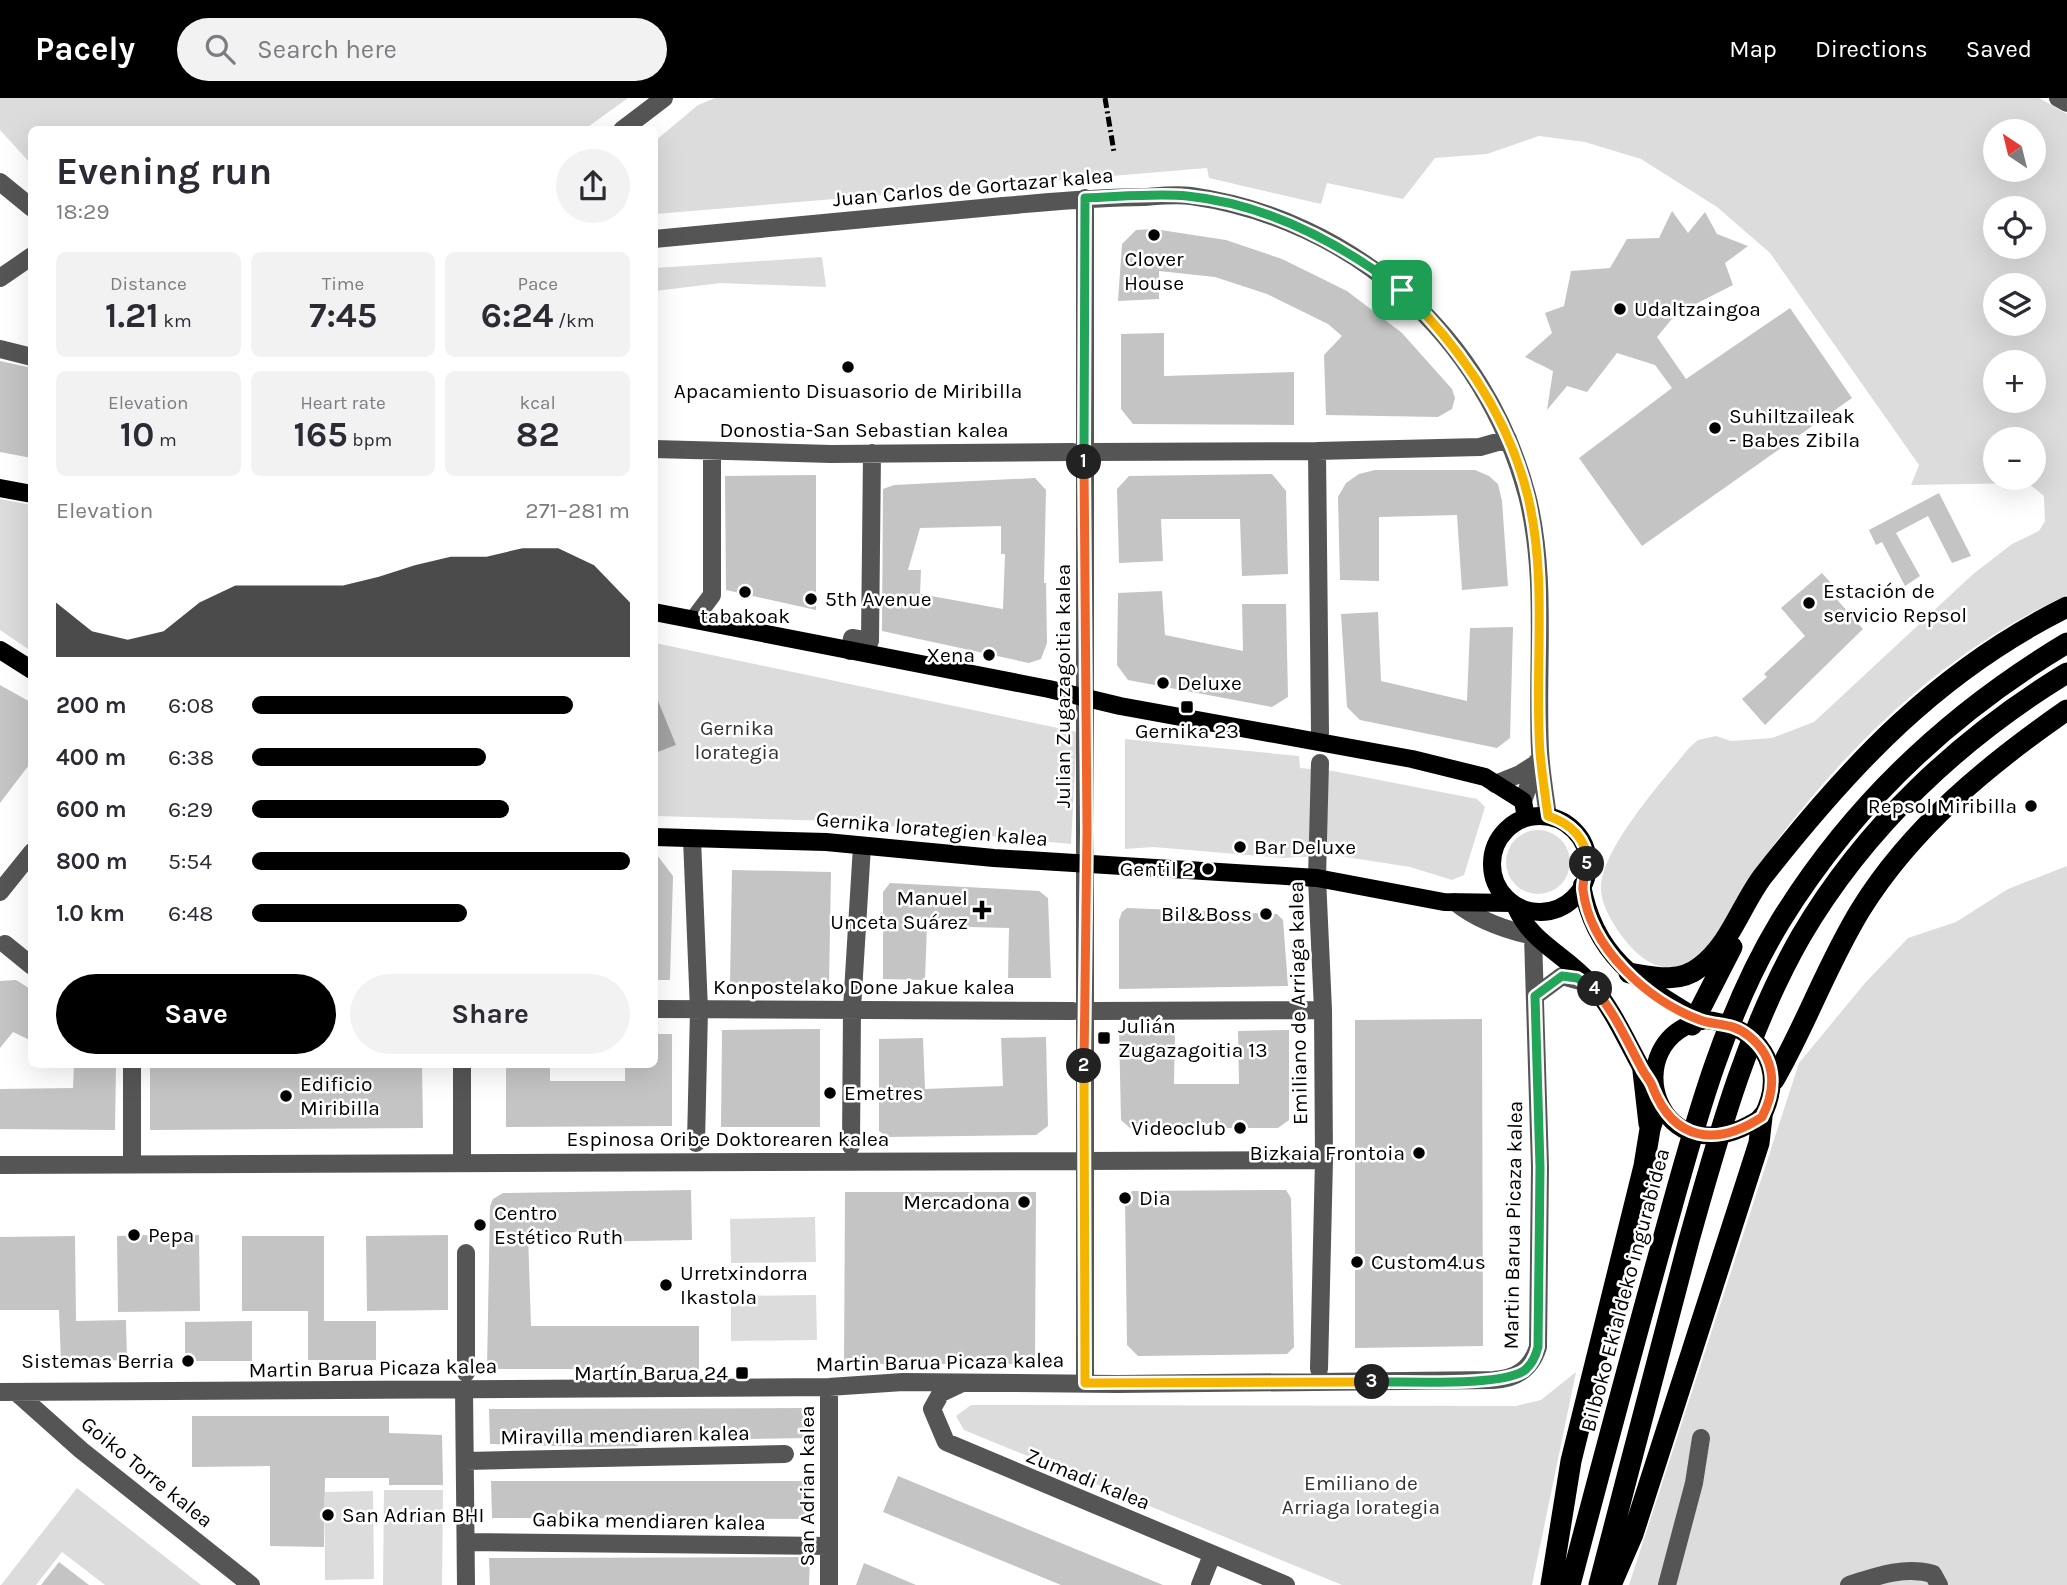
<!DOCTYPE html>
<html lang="en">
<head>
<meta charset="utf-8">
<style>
	body { margin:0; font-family:Karla,sans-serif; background:#f2f2f3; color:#2b2b33; height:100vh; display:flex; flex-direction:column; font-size:26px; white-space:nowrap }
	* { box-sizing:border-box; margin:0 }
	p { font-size:23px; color:#7c7c81 }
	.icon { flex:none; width:38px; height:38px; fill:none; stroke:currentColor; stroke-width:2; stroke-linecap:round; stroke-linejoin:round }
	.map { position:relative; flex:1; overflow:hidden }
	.sheet { position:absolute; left:28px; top:28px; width:630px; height:942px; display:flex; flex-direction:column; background:#fff; border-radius:10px; box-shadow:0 7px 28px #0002 }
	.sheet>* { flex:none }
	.needle { width:46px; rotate:325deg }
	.tools { position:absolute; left:1983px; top:21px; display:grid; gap:14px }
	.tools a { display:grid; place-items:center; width:63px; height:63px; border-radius:50%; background:#fff; box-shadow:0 7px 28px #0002; font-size:35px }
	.pin { position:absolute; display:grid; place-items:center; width:60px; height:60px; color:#fff; margin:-30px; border-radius:14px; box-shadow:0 4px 10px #0006 }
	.km { position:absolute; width:35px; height:35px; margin:-18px; border-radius:50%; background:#222; color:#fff; font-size:19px; line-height:35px; text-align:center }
	.round { display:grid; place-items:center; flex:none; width:74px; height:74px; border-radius:37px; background:#f2f2f3 }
	.overview { display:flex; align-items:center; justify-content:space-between; height:119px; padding:0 28px }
	h1 { font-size:38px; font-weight:700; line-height:52px }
	.metrics { display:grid; grid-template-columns:repeat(3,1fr); gap:10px; height:119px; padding:7px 28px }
	.metrics div { display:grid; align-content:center; border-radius:10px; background:#f2f2f3; text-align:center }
	.metrics b { font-size:35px; font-weight:700 }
	.metrics small { font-size:19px; font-weight:400 }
	.metrics p { font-size:19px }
	.chart { height:196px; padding:14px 28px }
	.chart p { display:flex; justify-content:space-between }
	.chart svg { width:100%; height:126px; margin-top:7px; fill:#000; opacity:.7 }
	.primary-button { display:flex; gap:14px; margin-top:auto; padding:14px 28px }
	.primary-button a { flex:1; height:80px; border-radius:42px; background:#000; color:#fff; font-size:28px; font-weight:700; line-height:80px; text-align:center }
	.primary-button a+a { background:#f2f2f3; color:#2b2b33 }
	ul { padding:0 28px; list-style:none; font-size:23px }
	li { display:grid; grid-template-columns:112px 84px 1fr; align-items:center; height:52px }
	li i { height:18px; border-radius:9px; background:#000 }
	header { display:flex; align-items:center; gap:42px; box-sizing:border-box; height:98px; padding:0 35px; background:#000; color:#fff }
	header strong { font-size:33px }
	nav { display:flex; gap:38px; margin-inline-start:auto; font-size:24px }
	.search { width:490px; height:63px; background:#f2f2f3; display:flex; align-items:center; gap:18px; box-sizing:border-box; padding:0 24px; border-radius:38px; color:#7c7c81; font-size:26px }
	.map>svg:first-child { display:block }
	.green { fill:#dcdcdc; fill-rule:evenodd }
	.water { fill:#a3a3a3 }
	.building { fill:#c4c4c4; fill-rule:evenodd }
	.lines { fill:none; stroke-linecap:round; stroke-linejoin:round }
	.minor { stroke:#555; stroke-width:18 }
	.major { stroke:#000; stroke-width:18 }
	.highway { stroke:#000; stroke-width:21 }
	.rail { stroke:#000; stroke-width:5; stroke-dasharray:10 3.5 2 3.5; stroke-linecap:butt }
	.split-1-casing { stroke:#fff; stroke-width:14 }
	.split-2-casing { stroke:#fff; stroke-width:14 }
	.split-3-casing { stroke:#fff; stroke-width:14 }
	.split-4-casing { stroke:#fff; stroke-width:14 }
	.split-5-casing { stroke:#fff; stroke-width:14 }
	.split-6-casing { stroke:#fff; stroke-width:14 }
	.split-1 { stroke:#22a559; stroke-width:9 }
	.split-2 { stroke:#f0652b; stroke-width:9 }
	.split-3 { stroke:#f5b400; stroke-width:9 }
	.split-4 { stroke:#22a559; stroke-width:9 }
	.split-5 { stroke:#f0652b; stroke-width:9 }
	.split-6 { stroke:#f5b400; stroke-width:9 }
	.poi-dot { fill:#000; stroke:#fff; stroke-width:2.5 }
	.labels { text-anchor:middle; stroke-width:5; stroke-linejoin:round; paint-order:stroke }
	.street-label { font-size:21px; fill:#000; stroke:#fff }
	.poi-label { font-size:21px; fill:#000; stroke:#fff; text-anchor:start }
	.park-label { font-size:21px; fill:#333; stroke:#fff }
</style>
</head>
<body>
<header>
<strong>Pacely</strong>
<div class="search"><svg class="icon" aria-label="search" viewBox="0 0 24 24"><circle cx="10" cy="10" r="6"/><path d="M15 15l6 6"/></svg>Search here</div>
<nav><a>Map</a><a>Directions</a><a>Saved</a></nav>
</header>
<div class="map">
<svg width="2067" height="1487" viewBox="0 0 2067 1487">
	<rect width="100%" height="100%" fill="#fff"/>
	<path class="green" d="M0 0H628L585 31 32 32 31 66 0 32Z
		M715 0H2039L2067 16V497C1946 553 1855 640 1775 745 1756 770 1710 862 1686 868 1663 874 1645 865 1630 848 1618 834 1602 811 1601 792 1599 753 1664 681 1689 650L1698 642 1716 638 1731 643 1772 640 1814 624 1972 477 2012 446 2039 433 2045 423 2044 398 2028 385 1911 387 1919 367 1770 155 1717 109 1641 61 1585 44 1539 38 1487 56 1435 60 1403 101 1327 85 1321 106 1209 80 1207 70 655 116V43L698 7ZM1995 33H2034V72H1995ZM1995 110H2034V149H1995ZM1995 187H2034V226H1995ZM1995 264H2034V303H1995ZM1995 341H2034V380H1995Z
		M822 159 826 189 721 185 655 193V170Z
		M0 401 31 407V553L0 532Z
		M655 545 1077 634 1071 746 835 723 655 718Z
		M1125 641 1299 658 1300 670 1333 673 1477 701 1485 709 1464 777 1452 782 1410 769 1333 757 1283 760 1153 749 1125 751Z
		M1506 764a32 32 0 1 1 64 0a32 32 0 1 1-64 0Z
		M2067 768V1487H1629L1799 965 1865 885 1908 840 1956 824 2008 791Z
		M815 1119 816 1164 731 1165 730 1121Z
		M816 1197 817 1242 731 1243V1198Z
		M1576 1274 1532 1487H1342L964 1332 956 1318 971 1307 1516 1308 1541 1302Z
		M77 1390 201 1487H105L62 1454 36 1487H1Z
		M384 1392H443L442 1487H383Z
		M373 1393 374 1481 325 1482V1394Z"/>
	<path class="water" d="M656 598 676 647 655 655 654 599Z"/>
	<path class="building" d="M1672 113 1688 135 1705 114 1717 136 1748 148 1725 165 1733 187 1676 216 1657 239 1686 281 1790 210 1852 300 1642 448 1579 360 1672 290 1655 267 1617 255 1587 294 1567 288 1547 312 1553 273 1525 259 1552 235 1545 215 1564 208 1571 173 1610 170 1627 141 1659 140Z
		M1154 131 1226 142 1282 161 1347 193 1402 235 1452 291 1455 300 1452 311 1438 319 1326 317 1324 257 1342 238 1328 226 1267 196 1215 179 1159 173V201L1118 203 1122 146 1136 132Z
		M1164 235V278L1294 274V327L1133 326 1121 311V236Z
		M0 263 32 270V360L0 354Z
		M1375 372H1475L1489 378 1498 386 1502 403 1508 488 1462 492 1457 417 1379 419V483L1340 482 1338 399 1346 385 1359 376Z
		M1272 376 1286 393 1288 476 1242 478 1240 421H1161L1163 463 1119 465 1117 391 1129 378Z
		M816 377V512L726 492 725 378Z
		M1035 380 1046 392 1044 485H1046L1047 545 1041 561 1029 565 882 533 883 391 894 387ZM1001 428V456H1005L1003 511 920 496 921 472H908L920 430Z
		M1939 395 1971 458 1952 465 1928 418 1896 435 1920 478 1905 488 1882 444 1876 447 1869 432Z
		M1822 475 1838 493 1833 497 1863 531 1765 627 1742 601 1767 579 1764 576 1805 538 1781 510Z
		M1162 493 1165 537 1243 553 1242 506H1286L1288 599 1272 609 1128 582 1117 567 1118 495Z
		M1378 514 1381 583 1467 603 1470 530 1513 529 1510 640 1497 650 1360 622 1347 609 1341 516Z
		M0 587 32 605V663L0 705Z
		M654 753 673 778 670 882H654Z
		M732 772 831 774 829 886 730 885Z
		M890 785 1039 793 1048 800 1051 880H1008L1009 830 927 828 925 882 883 881V794Z
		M1127 810 1277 816 1283 822 1288 888 1119 891V822L1122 814Z
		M16 882 32 892V943L13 934 0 950V883Z
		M1482 921 1483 1248 1355 1250V922Z
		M820 931V1029H721L722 932Z
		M1119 932 1175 933 1174 986H1239L1238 933 1289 932V1022L1278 1030H1130L1121 1022Z
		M654 936H672V1028L506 1029V966H550V983H625V966H654Z
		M1046 939 1048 1028 1036 1037 887 1039 879 1033V941L923 940 925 991 1003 988 1001 940Z
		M74 966H116L115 1032 0 1031V991L73 990Z
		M150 966H422L423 1030 150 1032Z
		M691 1092 692 1142 579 1144 580 1134 528 1135 531 1228H699V1271H487L490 1108 493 1101 503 1095Z
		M1286 1092 1291 1100 1294 1249 1287 1256 1138 1258 1127 1247 1125 1100 1132 1093Z
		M845 1094H1036L1035 1266H844Z
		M150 1137H199L200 1213 118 1214 117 1138Z
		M448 1137V1212L367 1213 366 1138Z
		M75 1138 76 1223 126 1222 127 1262 61 1264 59 1212H0V1139Z
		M242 1138H324V1223H376V1262H308V1213H242Z
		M252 1223V1263H185V1224Z
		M808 1310V1340L637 1343 638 1348 589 1349 490 1346 489 1311Z
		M192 1318H389V1335L442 1337 443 1387H389V1380H325L324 1449 270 1448V1368L192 1369Z
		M898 1378 1163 1487H1061L883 1414Z
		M491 1383H810L808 1421 492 1420Z
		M810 1459 809 1487H490L489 1460Z
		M59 1464 89 1487H41Z
		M864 1465 916 1487H856Z"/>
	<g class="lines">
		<path class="minor" d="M2058 0 2067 5
			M622 32 664 0
			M0 84 32 110
			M1085 100V1285
			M654 141C771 129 887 118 1003 108 1050 104 1096 99 1144 99 1159 98 1175 96 1191 98 1353 121 1485 238 1527 397 1548 479 1536 568 1540 652 1541 674 1545 696 1548 718
			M0 180 32 158
			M0 251 32 259
			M654 351 831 356 1073 354
			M1317 353 1320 635
			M1092 354 1317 353 1480 349 1508 341
			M694 521 712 497V354
			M850 553 852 540 870 543 872 355
			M1495 686 1520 676 1537 665
			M1523 703 1537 664
			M692 741 699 912 696 1045
			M0 794 32 754
			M5 846 32 868
			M1535 898 1562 878 1591 886
			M654 911 1073 913
			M1093 913 1323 912
			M132 966V1064
			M851 1048 852 910 862 748
			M462 1065V966
			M0 1067 1324 1062
			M1319 1271 1324 1062 1323 912 1317 780 1320 665
			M466 1275V1155
			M960 1286 941 1295 932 1311 946 1344 1286 1487
			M829 1289V1487
			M464 1291 466 1487
			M0 1294 829 1289 903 1284 1118 1286 1493 1282C1516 1281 1531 1271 1538 1249L1540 1069 1533 838C1506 832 1477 822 1455 804
			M16 1294 81 1352 251 1487
			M466 1363 785 1356
			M468 1444 829 1448
			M1200 1487 1212 1457
			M1667 1487 1694 1385 1701 1340
			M1849 1487C1877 1478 1905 1468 1933 1476L1939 1487"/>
		<path class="major" d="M0 390 32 396
			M654 514 1049 591 1120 608 1412 661 1485 679 1523 703 1526 720
			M0 552 32 572
			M1492 766a48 48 0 1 1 96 0a48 48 0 1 1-96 0Z
			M654 739 826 744 994 760 1317 780 1444 804 1512 805
			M1582 787C1595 862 1643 887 1702 923
			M1515 807C1531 846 1566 856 1592 887 1617 917 1630 952 1650 985
			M1706 922C1759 928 1788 969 1762 1019 1656 1089 1612 939 1706 922Z"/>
		<path class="highway" d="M1629 875C1653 879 1679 886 1700 869 1730 847 1741 807 1763 778 1851 666 1938 573 2067 509
			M1692 927 1732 849
			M1643 973 1649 1026
			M1774 982C1806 927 1827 866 1861 811 1912 729 1989 666 2067 612
			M1551 1487 1571 1363 1644 1068 1650 1031 1658 1006
			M1570 1487C1601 1369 1632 1252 1665 1134 1694 1029 1723 918 1780 824 1852 707 1950 615 2067 545
			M1599 1487C1629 1372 1658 1257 1689 1142 1718 1039 1747 932 1801 838 1865 729 1960 640 2067 575
			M1611 1487 1633 1436 1759 1045 1762 1019"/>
		<path class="rail" d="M1105 0 1114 54"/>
	</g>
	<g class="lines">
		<g class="split-1-casing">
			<path id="split-1" d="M1084 364 1085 100C1118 99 1154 95 1187 98 1267 106 1339 144 1402 192"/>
		</g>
		<g class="split-2-casing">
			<path id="split-2" d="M1084 968 1087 732 1084 364"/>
		</g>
		<g class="split-3-casing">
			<path id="split-3" d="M1084 968 1085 1285 1372 1284"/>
		</g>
		<g class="split-4-casing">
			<path id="split-4" d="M1372 1284C1403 1283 1504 1289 1525 1272 1532 1266 1536 1257 1538 1249L1540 1069 1535 898 1562 878 1577 880 1595 891"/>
		</g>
		<g class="split-5-casing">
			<path id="split-5" d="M1587 766C1587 775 1582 783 1583 792 1590 850 1647 902 1700 922 1717 928 1732 924 1749 938 1776 960 1777 990 1762 1019 1716 1049 1674 1043 1653 990 1651 983 1645 977 1642 971 1627 943 1615 916 1595 891"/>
		</g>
		<g class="split-6-casing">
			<path id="split-6" d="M1402 192C1461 250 1508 317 1528 399 1548 483 1534 570 1540 655 1542 676 1545 697 1548 718 1570 725 1588 741 1587 766"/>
		</g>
		<use href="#split-1" class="split-1"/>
		<use href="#split-2" class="split-2"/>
		<use href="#split-3" class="split-3"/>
		<use href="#split-4" class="split-4"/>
		<use href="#split-5" class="split-5"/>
		<use href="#split-6" class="split-6"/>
	</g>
	<g class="poi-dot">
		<circle cx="1154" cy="137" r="7"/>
		<circle cx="1620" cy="211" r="7"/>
		<circle cx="848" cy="269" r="7"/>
		<circle cx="1715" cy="330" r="7"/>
		<circle cx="745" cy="494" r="7"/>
		<circle cx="811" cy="501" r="7"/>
		<circle cx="1809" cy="505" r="7"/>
		<circle cx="989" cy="557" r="7"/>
		<circle cx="1163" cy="585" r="7"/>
		<rect x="1180" y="602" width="14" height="14" rx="3.5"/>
		<circle cx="2031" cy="708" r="7"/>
		<circle cx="1240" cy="749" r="7"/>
		<circle cx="1208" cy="771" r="7"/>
		<path d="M978.5 801.5h7v7h7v7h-7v7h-7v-7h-7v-7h7z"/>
		<circle cx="1266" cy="816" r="7"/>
		<rect x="1097" y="933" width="14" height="14" rx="3.5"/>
		<circle cx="830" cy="995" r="7"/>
		<circle cx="286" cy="998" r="7"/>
		<circle cx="1240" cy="1030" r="7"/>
		<circle cx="1419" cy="1055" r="7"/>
		<circle cx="1125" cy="1100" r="7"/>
		<circle cx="1024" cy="1104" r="7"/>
		<circle cx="480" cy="1127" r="7"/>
		<circle cx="134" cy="1137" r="7"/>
		<circle cx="1357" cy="1164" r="7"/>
		<circle cx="666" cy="1187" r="7"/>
		<circle cx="188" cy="1263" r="7"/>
		<rect x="735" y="1268" width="14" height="14" rx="3.5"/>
		<circle cx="328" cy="1417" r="7"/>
	</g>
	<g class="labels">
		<g class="street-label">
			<text transform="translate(973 89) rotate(-5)" y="7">Juan Carlos de Gortazar kalea</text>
			<text x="864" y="339">Donostia-San Sebastian kalea</text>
			<text transform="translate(1063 588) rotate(-90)" y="7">Julian Zugazagoitia kalea</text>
			<text transform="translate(932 731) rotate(5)" y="7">Gernika lorategien kalea</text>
			<text x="864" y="896">Konpostelako Done Jakue kalea</text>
			<text transform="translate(1298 905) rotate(-91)" y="7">Emiliano de Arriaga kalea</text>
			<text x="728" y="1048">Espinosa Oribe Doktorearen kalea</text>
			<text transform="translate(1513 1127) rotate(-89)" y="7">Martin Barua Picaza kalea</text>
			<text transform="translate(1625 1192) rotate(-75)" y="7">Bilboko Ekialdeko ingurabidea</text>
			<text transform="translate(940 1264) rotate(-1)" y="7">Martin Barua Picaza kalea</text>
			<text transform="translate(373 1270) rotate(-1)" y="7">Martin Barua Picaza kalea</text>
			<text transform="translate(625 1337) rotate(-1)" y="7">Miravilla mendiaren kalea</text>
			<text transform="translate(147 1374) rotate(39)" y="7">Goiko Torre kalea</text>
			<text transform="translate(1088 1381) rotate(22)" y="7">Zumadi kalea</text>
			<text transform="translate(807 1388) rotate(-90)" y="7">San Adrian kalea</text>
			<text transform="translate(649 1423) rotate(1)" y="7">Gabika mendiaren kalea</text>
		</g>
		<g class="poi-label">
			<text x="1154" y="168" text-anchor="middle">Clover<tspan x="1154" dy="24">House</tspan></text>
			<text x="1634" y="218">Udaltzaingoa</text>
			<text x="848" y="300" text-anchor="middle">Apacamiento Disuasorio de Miribilla</text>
			<text x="1729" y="325">Suhiltzaileak<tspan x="1729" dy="24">- Babes Zibila</tspan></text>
			<text x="1823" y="500">Estación de<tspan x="1823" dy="24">servicio Repsol</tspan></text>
			<text x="825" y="508">5th Avenue</text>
			<text x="745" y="525" text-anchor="middle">tabakoak</text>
			<text x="975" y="564" text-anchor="end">Xena</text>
			<text x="1177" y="592">Deluxe</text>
			<text x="1187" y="640" text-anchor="middle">Gernika 23</text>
			<text x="2017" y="715" text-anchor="end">Repsol Miribilla</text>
			<text x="1254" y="756">Bar Deluxe</text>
			<text x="1194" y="778" text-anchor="end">Gentil 2</text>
			<text x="968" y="807" text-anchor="end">Manuel<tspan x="968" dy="24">Unceta Suárez</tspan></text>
			<text x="1252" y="823" text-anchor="end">Bil&amp;Boss</text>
			<text x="1118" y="935">Julián<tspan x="1118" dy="24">Zugazagoitia 13</tspan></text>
			<text x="300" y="993">Edificio<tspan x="300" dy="24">Miribilla</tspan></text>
			<text x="844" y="1002">Emetres</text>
			<text x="1226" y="1037" text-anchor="end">Videoclub</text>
			<text x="1405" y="1062" text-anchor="end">Bizkaia Frontoia</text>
			<text x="1139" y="1107">Dia</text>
			<text x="1010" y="1111" text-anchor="end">Mercadona</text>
			<text x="494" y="1122">Centro<tspan x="494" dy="24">Estético Ruth</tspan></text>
			<text x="148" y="1144">Pepa</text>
			<text x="1371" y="1171">Custom4.us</text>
			<text x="680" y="1182">Urretxindorra<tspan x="680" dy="24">Ikastola</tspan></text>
			<text x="174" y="1270" text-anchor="end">Sistemas Berria</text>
			<text x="728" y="1282" text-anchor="end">Martín Barua 24</text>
			<text x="342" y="1424">San Adrian BHI</text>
		</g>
		<g class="park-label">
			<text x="737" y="637">Gernika<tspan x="737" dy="24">lorategia</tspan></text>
			<text x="1361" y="1392">Emiliano de<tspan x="1361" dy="24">Arriaga lorategia</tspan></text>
		</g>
	</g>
</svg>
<div class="tools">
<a><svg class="needle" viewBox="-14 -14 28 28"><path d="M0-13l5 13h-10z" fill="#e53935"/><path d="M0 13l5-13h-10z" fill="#7c7c81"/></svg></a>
<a><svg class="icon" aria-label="locate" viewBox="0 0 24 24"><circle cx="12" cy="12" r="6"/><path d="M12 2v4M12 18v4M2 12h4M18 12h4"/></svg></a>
<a><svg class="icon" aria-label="layers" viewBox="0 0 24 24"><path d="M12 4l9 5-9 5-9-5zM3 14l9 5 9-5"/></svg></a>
<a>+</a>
<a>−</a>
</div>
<div class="pin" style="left:1402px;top:192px;background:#1e9e55"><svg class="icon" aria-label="arrive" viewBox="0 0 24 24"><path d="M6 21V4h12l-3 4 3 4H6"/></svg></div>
<b class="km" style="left:1084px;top:364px">1</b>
<b class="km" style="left:1084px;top:968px">2</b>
<b class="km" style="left:1372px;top:1284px">3</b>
<b class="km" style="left:1595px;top:891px">4</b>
<b class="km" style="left:1587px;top:766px">5</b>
<section class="sheet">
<div class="overview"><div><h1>Evening run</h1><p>18:29</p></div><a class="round"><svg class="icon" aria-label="share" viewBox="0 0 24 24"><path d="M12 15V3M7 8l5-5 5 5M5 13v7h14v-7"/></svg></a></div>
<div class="metrics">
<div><p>Distance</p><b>1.21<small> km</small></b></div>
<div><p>Time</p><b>7:45</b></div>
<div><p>Pace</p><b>6:24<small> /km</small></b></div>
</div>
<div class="metrics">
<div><p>Elevation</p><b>10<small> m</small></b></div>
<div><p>Heart rate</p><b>165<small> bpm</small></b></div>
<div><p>kcal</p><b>82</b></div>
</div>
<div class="chart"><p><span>Elevation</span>271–281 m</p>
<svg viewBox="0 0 160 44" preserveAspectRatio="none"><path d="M0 44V25L10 35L20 38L30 35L40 25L50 19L60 19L70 19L80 19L90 16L100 12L110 9L120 9L130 6L140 6L150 12L160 25V44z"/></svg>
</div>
<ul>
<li><b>200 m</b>6:08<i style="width:85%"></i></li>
<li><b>400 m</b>6:38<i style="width:62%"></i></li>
<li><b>600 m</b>6:29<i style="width:68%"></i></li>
<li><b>800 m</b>5:54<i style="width:100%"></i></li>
<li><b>1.0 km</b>6:48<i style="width:57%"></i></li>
</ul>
<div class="primary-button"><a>Save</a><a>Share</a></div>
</section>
</div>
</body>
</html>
